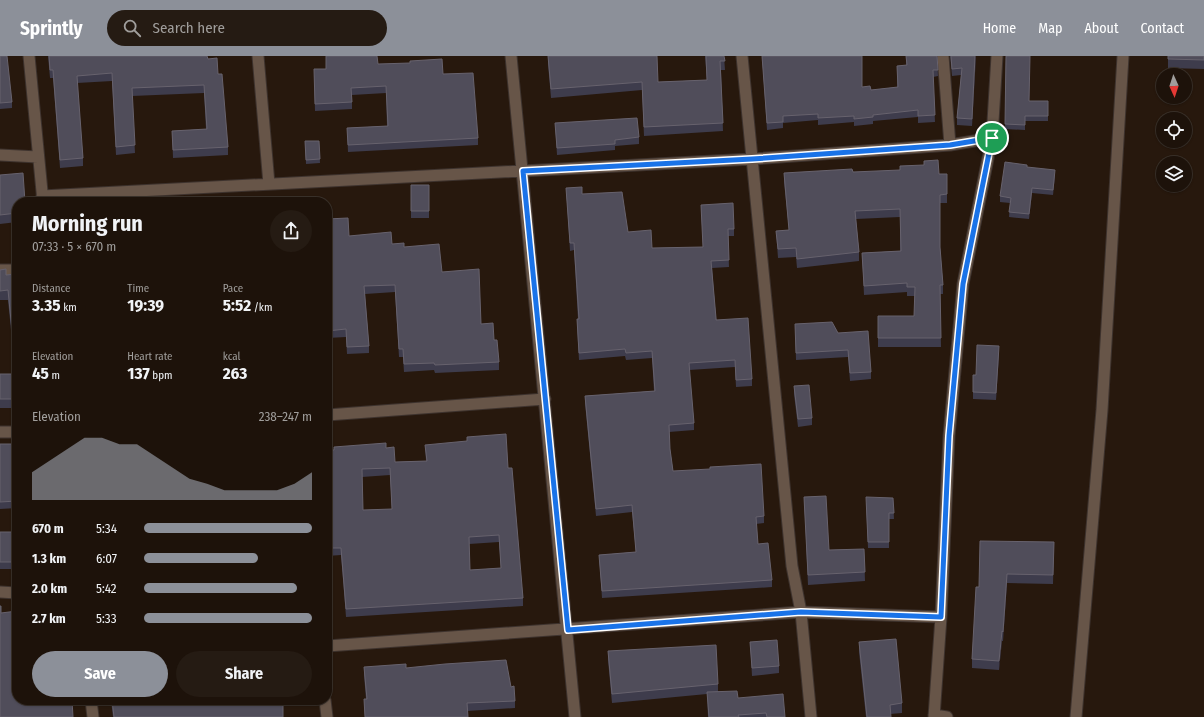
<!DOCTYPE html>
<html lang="en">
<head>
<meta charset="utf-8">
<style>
	body { margin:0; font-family:"Fira Sans Condensed",sans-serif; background:#251b13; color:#f1f3f6; height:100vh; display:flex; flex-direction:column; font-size:15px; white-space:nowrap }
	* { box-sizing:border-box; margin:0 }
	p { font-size:13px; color:#a09e9c }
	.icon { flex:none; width:22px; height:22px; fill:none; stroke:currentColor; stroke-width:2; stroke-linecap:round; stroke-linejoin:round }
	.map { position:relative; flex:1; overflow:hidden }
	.sheet { position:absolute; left:12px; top:141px; width:320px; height:508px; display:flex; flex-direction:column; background:#1d120a; border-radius:16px; box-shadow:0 1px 3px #0004,0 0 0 1px #3b322b }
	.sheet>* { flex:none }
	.needle { width:26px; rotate:177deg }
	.buttons { position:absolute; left:1156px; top:12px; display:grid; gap:8px }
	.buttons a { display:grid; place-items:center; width:36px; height:36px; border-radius:50%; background:#1d120a; box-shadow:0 1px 3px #0004,0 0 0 1px #3b322b; font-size:20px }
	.pin { position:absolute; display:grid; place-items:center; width:34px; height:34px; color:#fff; margin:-17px; border:2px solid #fff; border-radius:50%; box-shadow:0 1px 4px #0007 }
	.round { display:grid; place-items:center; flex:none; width:42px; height:42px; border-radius:21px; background:#251b13 }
	.summary { display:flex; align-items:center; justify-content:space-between; height:68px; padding:0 20px }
	h1 { font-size:22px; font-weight:700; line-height:30px }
	.metrics { display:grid; grid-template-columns:repeat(3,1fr); gap:6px; height:68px; padding:4px 20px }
	.metrics div { display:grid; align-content:center }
	.metrics b { font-size:17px; font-weight:700 }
	.metrics small { font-size:11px; font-weight:400 }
	.metrics p { font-size:11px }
	.chart { height:112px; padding:8px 20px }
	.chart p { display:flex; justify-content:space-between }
	.chart svg { width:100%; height:72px; margin-top:4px; fill:#8c9099; opacity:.7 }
	.cta { display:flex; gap:8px; margin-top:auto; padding:8px 20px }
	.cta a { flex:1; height:46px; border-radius:24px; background:#8c9099; color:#fff; font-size:16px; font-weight:700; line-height:46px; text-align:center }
	.cta a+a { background:#251b13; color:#f1f3f6 }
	ul { padding:0 20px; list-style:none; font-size:13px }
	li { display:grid; grid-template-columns:64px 48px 1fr; align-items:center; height:30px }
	li i { height:10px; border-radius:5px; background:#8c9099 }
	header { display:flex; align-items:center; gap:24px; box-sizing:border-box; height:56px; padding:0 20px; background:#8c9099; color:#fff }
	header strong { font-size:19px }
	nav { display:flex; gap:22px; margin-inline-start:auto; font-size:14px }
	.search { width:280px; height:36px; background:#251b13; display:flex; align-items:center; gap:10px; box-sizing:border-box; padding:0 14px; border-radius:22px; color:#a09e9c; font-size:15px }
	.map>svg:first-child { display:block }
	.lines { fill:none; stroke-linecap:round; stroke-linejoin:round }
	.minor-casing { stroke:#3e332e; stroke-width:13 }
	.minor { stroke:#675548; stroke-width:11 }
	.wall { fill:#3e3c4c; fill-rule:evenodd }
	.shaded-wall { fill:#2e262d }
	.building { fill:#504d5a; stroke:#67626d; fill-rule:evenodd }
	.route-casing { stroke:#fff; stroke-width:8 }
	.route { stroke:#1a73e8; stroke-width:5 }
</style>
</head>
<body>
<header>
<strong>Sprintly</strong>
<div class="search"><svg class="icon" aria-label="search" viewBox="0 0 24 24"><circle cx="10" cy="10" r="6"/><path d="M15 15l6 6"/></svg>Search here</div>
<nav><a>Home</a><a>Map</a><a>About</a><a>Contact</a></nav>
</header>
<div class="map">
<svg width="1204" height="661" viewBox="0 0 1204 661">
	<rect width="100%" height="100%" fill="#27180d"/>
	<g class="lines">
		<g class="minor-casing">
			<path id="minor" d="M29 0 43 146
				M258 0 269 128
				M511 0 575 661
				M742 0 792 510 801 556 811 661
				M943 0 950 89
				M0 99 38 101
				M42 140 752 103 950 89 992 82
				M0 214H17
				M327 359 545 343
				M0 376H17
				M0 536 17 537
				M327 590 801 556 941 561
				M91 644 93 661
				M325 644 327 661
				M934 659 947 661
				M934 661 941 561 949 380 963 228 992 82 997 0
				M1076 661 1102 354 1123 0"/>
		</g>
		<use href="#minor" class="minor"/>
	</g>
	<path class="wall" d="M0 0 12 46V52L0 53Z
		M48 0H207L208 3 218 18 228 91V99L173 102 172 75 206 73 204 37 132 40 135 97 116 99 112 25 77 27 83 102V110L60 112 53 22H50Z
		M548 0 658 26 707 24 705 0H724L725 14H721L723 75 644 80 642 34 551 42 548 8Z
		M762 0H862V31L871 34 897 31V10L906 9V0H937L938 20 933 21 935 66 918 67V61L873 65V68L854 70V66L818 69V64L783 67V72L767 74Z
		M950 0H976L972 70 957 69V62L961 19 952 20Z
		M1006 0 1029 45H1048V65H1025V74L1005 73Z
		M1168 0H1204V13L1168 12Z
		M378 8 443 18 478 82V89L348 96 347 72 387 70 386 37 352 39V53L315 55 314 20 326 13Z
		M555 67 639 81V88L615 90V94L557 99Z
		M305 85H319L320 107 306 108Z
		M1027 111 1055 119 1053 139 1032 137 1029 163 1009 161 1010 147 1000 146V140Z
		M853 116 939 118 947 138V147H940V192L943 229V238H940L941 291H878V260H914L915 240H907V236L864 239 862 197 900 195V161L856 163 859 196V205L797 212 796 201 778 202 776 175 789 174 784 126V117Z
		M0 119 17 146V166L0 168Z
		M411 129H429V162H411Z
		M566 132 582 138 628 176 652 192 703 191 701 149 734 173V180H728L729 211 712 212 716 262 752 323V330L736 331 735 311 689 314 694 367V374L669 376 670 393 673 415 764 460V467L756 468 758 488 772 524V531L602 542 599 499 636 496 632 456 596 460 585 347V340L654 335 652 302 626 304 625 300 579 304 577 270V263H578L574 194 570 195Z
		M327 163 349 180 392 188 404 191 442 216 481 268 494 284 499 306V314L435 317 434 314 404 316 403 301H399L395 236 365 238 369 290V297L347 298 346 281 327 282Z
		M0 214 6 219 17 218V304H14L8 244H0Z
		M795 268 838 277 871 316V323L850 325 848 301 796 304Z
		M999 298 996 344 973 343V336L976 319Z
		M0 318H17V352H0Z
		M794 330 812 362V369L798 371 794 338Z
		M0 388 15 406H17V452L0 453Z
		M425 389 508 412 523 542V550L346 561 341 499 327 500V394L386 392 395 406 426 405ZM390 419 392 453 363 454 362 421ZM499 486 501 512 470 514 469 488Z
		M804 441 829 494 864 493 865 525 808 529Z
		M893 442 894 463H889V492H868L866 447Z
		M0 476H17V513H0Z
		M1054 486 1053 528 1007 527 1003 585H1002L999 614 972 612V603L979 531Z
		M750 586 779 610V617L752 620Z
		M859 586 902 647V657L890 658 891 661H866L859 596Z
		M608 595 718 628V636L738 642 785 661H708L707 638 612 647 608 604Z
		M364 611 406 612 511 631 515 645V652L467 655 468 661H365L364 643H366L364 619Z
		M111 644H283V661H113Z"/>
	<path class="shaded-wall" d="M975 0H976L972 70V63Z
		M1055 114V119L1053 139V134Z
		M1032 132V137L1029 163V158Z
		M999 290V298L996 344V337Z
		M1007 518V527L1003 585V576Z
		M1002 575V585L999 614V605Z"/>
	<path class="building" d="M0 0H7L12 46 0 47Z
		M49 0H207L208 3 217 2 218 18H222L228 91 173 94 172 75 207 73 204 29 132 32 135 89 116 91 112 17 77 20 83 102 60 104 53 14H50Z
		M326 0H377L378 8 410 7V5L442 3 443 18 473 17 478 82 348 89 347 72 388 70 386 30 351 32 352 46 315 48 314 13H326Z
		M548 0H657L658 26 707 24 706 0H724L725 5H720L723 67 644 71 642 26 551 33Z
		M762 0H862V31L870 30 871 34 898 31 897 10 907 9 906 0H937L938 14H933L935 59 918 60V54L873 59V61L854 63V60L818 62V58L783 60V66L767 67Z
		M951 0H975L972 63 957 62 962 12 952 13Z
		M1006 0H1030L1029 45H1048V60H1025V69L1005 68Z
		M1168 0H1204V4L1168 3Z
		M637 62 639 81 615 84V88L557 92 555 67Z
		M305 85H319L320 103 306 104Z
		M938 104 939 118H947V138L940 139V191L943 229H940L941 282H878V260H914L915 231H907V227L864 230 862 197 901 195 900 153 855 155 859 196 797 203 796 192 778 193 776 175 789 174 784 117 852 113 853 116 900 114V110L924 109V105Z
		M1005 106 1027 109V111L1055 114 1053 134 1032 132 1029 158 1009 156 1011 142 1000 140Z
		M23 117 25 146H17V157L0 159V119Z
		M411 129H429V155H411Z
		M582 131V138L622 136 628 176 651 174 652 192 703 191 701 149 733 147 734 173H728L729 204 711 205 716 262V264L748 262 752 323 736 324 735 304 689 307 694 367 669 369 670 393 673 415 710 413V411L761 408 764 460 756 461 758 488 768 487 772 524 602 535 599 499 636 496 632 449 596 453 585 340 655 335 652 295 626 297 625 293 579 297 577 263H579L574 187H570L566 132Z
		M348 162 349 180 391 176 392 188 404 187V191L439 188 442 216 479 213 481 268 493 267 494 284H497L499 306 435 309 434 307 404 308 403 293H399L395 229 364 230 369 290 347 291 346 273 327 275V163Z
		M6 213V219L17 218V295H14L8 234 0 235V214Z
		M832 266 838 277 868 275 871 316 850 317 848 294 796 297 795 268Z
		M977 289 999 290 996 337 973 336V319H976Z
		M0 318H17V343H0Z
		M809 329 812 362 798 363 794 330Z
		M506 378 508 412H512L523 542 346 553 341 492H327V394H334V391L386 387V392L394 391 395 406 427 405 425 389 467 385V381ZM390 412 392 453 363 454 362 413ZM499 479 501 512 470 514 469 481Z
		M0 388H14L15 406H17V445L0 446Z
		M826 440 829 494 864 493 865 516 808 519 804 441Z
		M866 441 893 442 894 457H889V486H868Z
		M0 476H17V506H0Z
		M980 485 1054 486 1053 519 1007 518 1003 576 1002 575 999 605 972 603 976 531H979Z
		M0 550H1V557L17 555V644H72L73 661H0Z
		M896 583 902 647 890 649 891 661H867L859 586Z
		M777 584 779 610 752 612 750 586Z
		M716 589 718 628 612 638 608 595Z
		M506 604 511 631 514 630 515 645 467 647 468 661H365L364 643H367L364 611 406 608V612L445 608Z
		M737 635 738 642 783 638 785 661H767L766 657 738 659 739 661H709L707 636Z
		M112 644H283V661H114Z"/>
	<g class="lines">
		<g class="route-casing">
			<path id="route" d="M992 82 963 228 949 380 941 561 801 556 568 574 523 115 752 103 950 89Z"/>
		</g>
		<use href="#route" class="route"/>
	</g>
</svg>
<div class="buttons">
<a><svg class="needle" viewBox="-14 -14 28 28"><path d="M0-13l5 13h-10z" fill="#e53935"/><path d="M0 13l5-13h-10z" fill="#a09e9c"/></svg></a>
<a><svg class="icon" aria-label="locate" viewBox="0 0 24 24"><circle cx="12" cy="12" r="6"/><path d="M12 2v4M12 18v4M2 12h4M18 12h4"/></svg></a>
<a><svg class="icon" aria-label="layers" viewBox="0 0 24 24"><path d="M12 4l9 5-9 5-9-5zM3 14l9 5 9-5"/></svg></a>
</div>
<div class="pin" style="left:992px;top:82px;background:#1e9e55"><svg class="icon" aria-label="arrive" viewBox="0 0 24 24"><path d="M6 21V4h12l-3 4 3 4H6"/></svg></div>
<section class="sheet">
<div class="summary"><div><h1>Morning run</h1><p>07:33 · 5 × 670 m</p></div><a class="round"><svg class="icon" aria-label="share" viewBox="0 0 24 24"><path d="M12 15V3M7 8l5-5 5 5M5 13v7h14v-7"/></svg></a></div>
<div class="metrics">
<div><p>Distance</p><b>3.35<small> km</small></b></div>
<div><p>Time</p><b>19:39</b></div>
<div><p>Pace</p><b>5:52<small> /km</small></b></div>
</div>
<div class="metrics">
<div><p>Elevation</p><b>45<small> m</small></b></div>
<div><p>Heart rate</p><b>137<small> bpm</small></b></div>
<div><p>kcal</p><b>263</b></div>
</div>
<div class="chart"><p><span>Elevation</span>238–247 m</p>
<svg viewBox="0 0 160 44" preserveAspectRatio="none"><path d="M0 44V27L10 20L20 13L30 6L40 6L50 10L60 10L70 17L80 24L90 31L100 34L110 38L120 38L130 38L140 38L150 34L160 27V44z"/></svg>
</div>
<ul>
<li><b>670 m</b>5:34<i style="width:100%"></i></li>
<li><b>1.3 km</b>6:07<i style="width:68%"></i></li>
<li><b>2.0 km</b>5:42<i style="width:91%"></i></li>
<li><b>2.7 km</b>5:33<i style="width:100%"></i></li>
</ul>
<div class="cta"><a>Save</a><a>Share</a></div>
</section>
</div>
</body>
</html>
